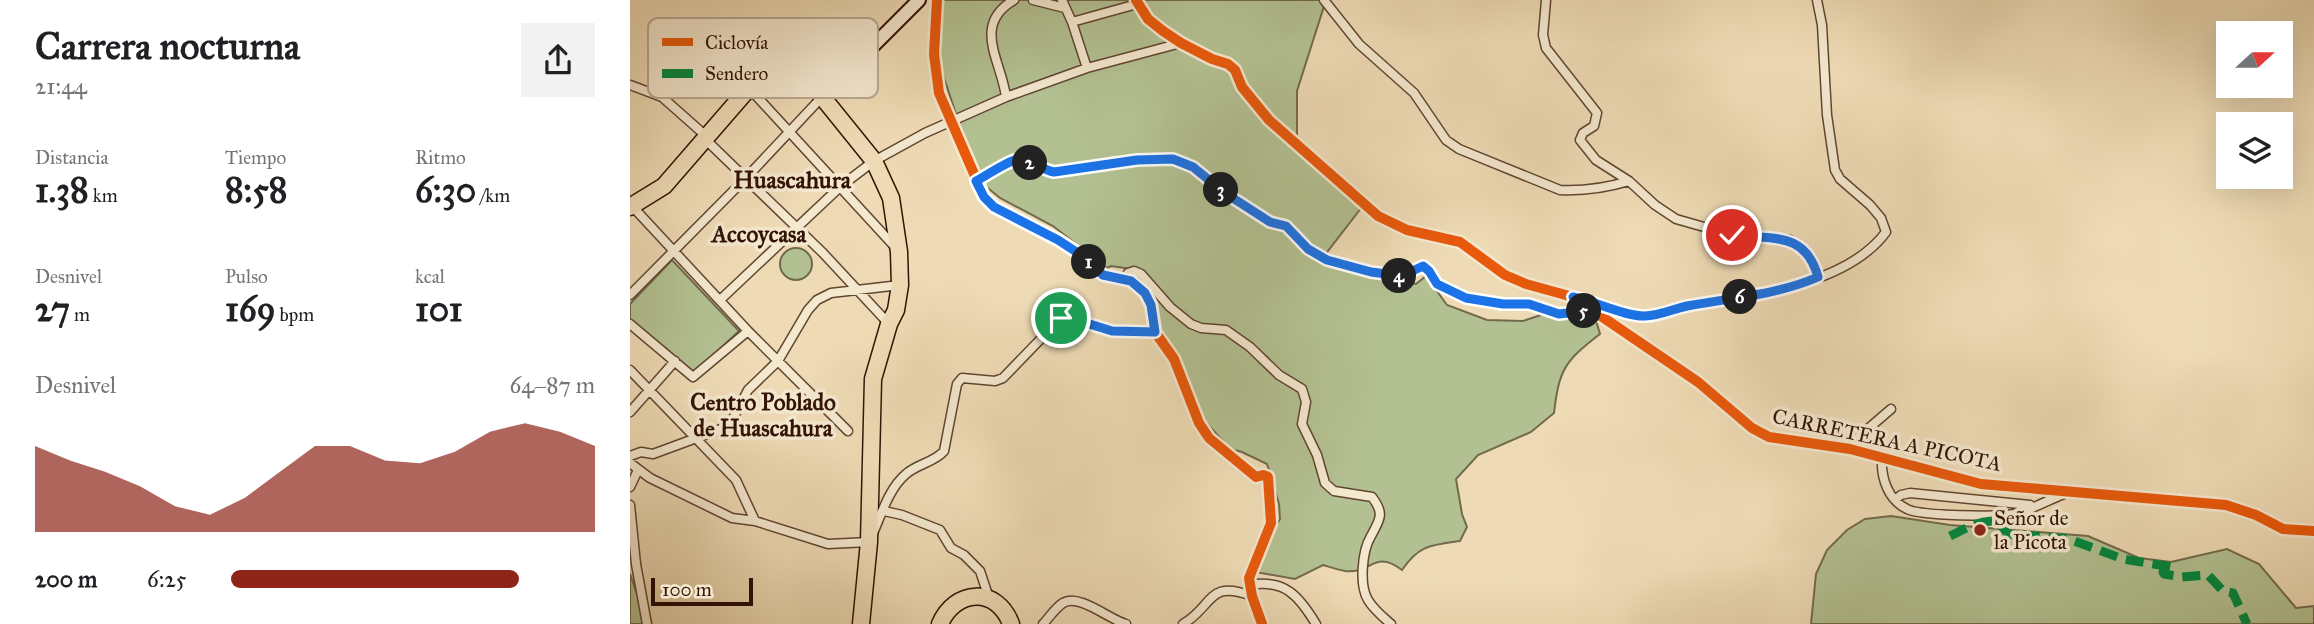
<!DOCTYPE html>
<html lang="es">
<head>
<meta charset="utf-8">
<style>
	body { margin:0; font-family:"IM FELL Great Primer",serif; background:#f2f2f2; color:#202124; height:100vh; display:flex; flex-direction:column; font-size:26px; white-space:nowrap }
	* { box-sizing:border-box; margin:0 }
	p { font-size:23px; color:#757577 }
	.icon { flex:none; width:38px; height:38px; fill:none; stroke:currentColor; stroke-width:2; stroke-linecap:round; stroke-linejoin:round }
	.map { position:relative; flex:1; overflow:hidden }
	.side { display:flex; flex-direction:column; background:#fff; width:630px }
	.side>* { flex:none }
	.needle { width:46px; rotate:69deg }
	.controls { position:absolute; left:1586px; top:21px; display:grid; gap:14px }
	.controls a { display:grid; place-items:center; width:77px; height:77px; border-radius:0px; background:#fff; box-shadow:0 7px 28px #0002; font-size:35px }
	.scale { position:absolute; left:21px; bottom:18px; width:102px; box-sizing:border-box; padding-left:7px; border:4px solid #321305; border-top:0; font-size:19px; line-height:24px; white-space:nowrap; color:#321305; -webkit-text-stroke:5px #f4e8cf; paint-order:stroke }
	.pin { position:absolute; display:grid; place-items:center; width:60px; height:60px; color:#fff; margin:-30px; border:4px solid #fff; border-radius:50%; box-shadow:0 2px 7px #0007 }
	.km { position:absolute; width:35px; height:35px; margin:-18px; border-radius:50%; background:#222; color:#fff; font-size:19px; line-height:35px; text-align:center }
	.round { display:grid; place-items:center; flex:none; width:74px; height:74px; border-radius:0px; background:#f2f2f2 }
	.headline { display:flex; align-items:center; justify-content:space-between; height:119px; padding:0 35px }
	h1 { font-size:38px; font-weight:700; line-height:52px }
	.figures { display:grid; grid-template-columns:repeat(3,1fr); gap:10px; height:119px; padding:7px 35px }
	.figures div { display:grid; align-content:center }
	.figures b { font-size:35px; font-weight:700 }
	.figures small { font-size:19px; font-weight:400 }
	.figures p { font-size:19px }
	.chart { height:196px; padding:14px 35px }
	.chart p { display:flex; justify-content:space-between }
	.chart svg { width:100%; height:126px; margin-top:7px; fill:#8f2418; opacity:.7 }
	ul { padding:0 35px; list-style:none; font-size:23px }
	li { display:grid; grid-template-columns:112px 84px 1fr; align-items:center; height:52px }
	li i { height:18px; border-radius:9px; background:#8f2418 }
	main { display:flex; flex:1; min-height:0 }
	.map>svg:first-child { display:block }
	.green { fill:#b3c192; stroke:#726a4c; stroke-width:2 }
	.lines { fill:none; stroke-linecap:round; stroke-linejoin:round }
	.street-casing { stroke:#614531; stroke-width:11 }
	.secondary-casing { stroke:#321305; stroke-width:16 }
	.highway-casing { stroke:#321305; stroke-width:19 }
	.street { stroke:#f4e8cf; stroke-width:8 }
	.secondary { stroke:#f4e8cf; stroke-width:12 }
	.highway { stroke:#eedbb5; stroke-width:16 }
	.quiet { stroke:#00873e; stroke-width:9; stroke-dasharray:18 9; stroke-linecap:butt }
	.cycleway-casing { stroke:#f4e8cf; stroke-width:15 }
	.cycleway { stroke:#e8590c; stroke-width:10 }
	.route-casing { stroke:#fff; stroke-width:14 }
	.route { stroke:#1a73e8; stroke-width:9 }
	.poi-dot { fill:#8f2418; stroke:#f4e8cf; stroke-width:2.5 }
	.labels { text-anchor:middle; stroke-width:7; stroke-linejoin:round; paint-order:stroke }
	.street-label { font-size:21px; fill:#321305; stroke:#f4e8cf }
	.poi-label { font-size:21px; fill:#321305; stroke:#f4e8cf; text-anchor:start }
	.neighbourhood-label { font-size:23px; font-weight:bold; fill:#321305; stroke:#f4e8cf }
	.quarter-label { font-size:24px; font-weight:bold; fill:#321305; stroke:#f4e8cf }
	.key { fill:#f4e8cf; stroke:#baa892; stroke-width:2 }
	.key-label { font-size:19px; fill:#321305 }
</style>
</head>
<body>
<main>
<section class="side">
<div class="headline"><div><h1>Carrera nocturna</h1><p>21:44</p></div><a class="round"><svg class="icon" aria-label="share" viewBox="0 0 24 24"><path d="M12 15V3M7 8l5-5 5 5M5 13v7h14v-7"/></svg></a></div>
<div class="figures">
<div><p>Distancia</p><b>1.38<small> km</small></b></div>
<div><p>Tiempo</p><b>8:58</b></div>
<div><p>Ritmo</p><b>6:30<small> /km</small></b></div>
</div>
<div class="figures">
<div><p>Desnivel</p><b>27<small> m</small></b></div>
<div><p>Pulso</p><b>169<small> bpm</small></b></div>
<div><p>kcal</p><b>101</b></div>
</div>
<div class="chart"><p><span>Desnivel</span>64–87 m</p>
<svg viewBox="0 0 160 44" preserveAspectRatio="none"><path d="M0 44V14L10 19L20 23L30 28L40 35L50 38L60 32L70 23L80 14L90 14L100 19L110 20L120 16L130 9L140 6L150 9L160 14V44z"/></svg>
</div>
<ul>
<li><b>200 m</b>6:25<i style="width:79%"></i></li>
</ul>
</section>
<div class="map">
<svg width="1684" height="624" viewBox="0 0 1684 624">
	<rect width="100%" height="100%" fill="#eedbb5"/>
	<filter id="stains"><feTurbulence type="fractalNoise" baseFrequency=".00286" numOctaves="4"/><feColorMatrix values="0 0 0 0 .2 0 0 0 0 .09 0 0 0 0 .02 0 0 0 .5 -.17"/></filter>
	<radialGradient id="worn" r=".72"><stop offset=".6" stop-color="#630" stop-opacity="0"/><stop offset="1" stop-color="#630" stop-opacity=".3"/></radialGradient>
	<path class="green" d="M311 0H696L667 91V143L735 203 691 260 730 273 786 284 796 276 817 305 857 320 893 321 917 313 962 310 971 316 967 324 970 334C935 361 929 369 924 413L901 432 848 455 826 479 832 514 837 527 830 541C801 545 789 545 772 570 744 549 742 574 715 571 708 570 700 567 693 565L665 579 620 571 650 519 649 504 637 464 612 452 600 449 571 417 525 326 514 281 501 269 481 266 477 268 423 226 370 198 348 180 310 66Z
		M150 264a16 16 0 1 1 32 0a16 16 0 1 1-32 0Z
		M42 260 109 331 62 375 0 320V304Z
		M1261 516 1320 525 1458 536 1509 558 1541 562 1597 549 1629 564 1666 608 1684 606V624H1181L1186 574 1197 550 1217 530 1235 519Z
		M0 574 15 616 14 624H0Z"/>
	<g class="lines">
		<g class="street-casing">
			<path id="street" d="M307 0 304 54 309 93 354 197 364 207 428 240 448 253 473 275 501 281 515 293 521 305 525 332 544 359 569 423 579 438 626 477 633 475 638 477 641 523 619 578 622 596 632 624
				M403 0 435 8
				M432 0 442 22 507 4
				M506 0 518 19 533 31 551 43 582 59 598 64 605 70 612 87 639 120 748 216 777 230 830 242 875 275 896 284 943 297 1068 382 1122 428 1139 437 1220 449 1351 484 1596 505 1626 515 1653 529 1684 531
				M694 0 729 44 784 93 816 140 829 149 930 190C954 191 976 188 999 181
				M916 0 913 35 916 48 967 113 964 126 953 133 950 140 966 160 999 181 1025 205 1046 219 1102 235 1160 240 1172 248 1179 256 1188 277
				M442 22 457 68
				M0 85 32 97 76 136
				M119 88 266 248
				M376 97C372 62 341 25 384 0
				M74 138 193 253 259 324
				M346 181 389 158 424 172 507 160 543 159 563 167 595 193 640 222 656 226 678 249 697 260 741 272 772 276 793 266 799 271 807 284 836 298 873 304H899L929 314 962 310
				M2 206 118 331 218 431
				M494 279 498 273 504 271 511 274 540 307 561 324 571 328 596 330 620 347 649 375 672 389 676 402 672 424 687 455 695 483 704 491 742 497C755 514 750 519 741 536 732 551 729 585 738 600 744 610 753 617 761 624
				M0 295 116 178 192 97
				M946 297C968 302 991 315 1013 316 1029 316 1044 308 1060 306 1122 295 1216 286 1256 232L1251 218 1240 205 1210 179 1205 170 1197 115 1192 25 1187 0
				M90 300 211 186 244 161 295 133 376 97 457 68 551 43
				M0 324 63 377 118 331
				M0 370 106 480 125 521
				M0 412 45 361
				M1220 449 1225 440 1261 409
				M0 456 11 452 23 454 99 426 118 390 148 361 178 310 187 300 201 293 270 285
				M1252 459C1251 478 1258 500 1277 509 1290 516 1368 517 1384 514 1401 510 1418 500 1434 494
				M0 463 20 478 102 518 125 521 198 544 239 542C250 520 257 490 276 474 287 464 305 462 314 451L327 384 332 378 365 381 373 378 431 318 437 317 482 331 525 332
				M0 487 8 470
				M1266 499 1271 495 1280 493 1400 505
				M0 505 6 564 17 624
				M254 511 272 515 310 530 321 548 334 555 350 571 359 598
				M620 585C655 579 669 596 686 624
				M413 624C419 618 425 608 433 603 449 593 480 620 496 624
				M553 624C584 606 577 579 622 596"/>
		</g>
		<g class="secondary-casing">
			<path id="secondary" d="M192 97 289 0"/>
		</g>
		<g class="highway-casing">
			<path id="highway" d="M0 207 34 186 119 88 132 77 143 74H159L181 83 244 161 261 198 269 252 270 285 266 310 259 324 243 379 239 542 231 624
				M310 624C325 589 367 586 381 624"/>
		</g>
		<use href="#street" class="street"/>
		<use href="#secondary" class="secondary"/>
		<use href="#highway" class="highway"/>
		<path class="quiet" d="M1320 536C1337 528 1348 520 1368 521L1378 534 1439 539 1493 559 1542 567 1543 570 1533 572 1534 574 1551 577 1578 575 1593 591 1603 593 1617 624"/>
		<g class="cycleway-casing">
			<path id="cycleway" d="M307 0 304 54 309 93 354 197 364 207 428 240 448 253 473 275 501 281 515 293 521 305 525 332 544 359 569 423 579 438 626 477 633 475 638 477 641 523 619 578 622 596 632 624
				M506 0 518 19 533 31 551 43 582 59 598 64 605 70 612 87 639 120 748 216 777 230 830 242 875 275 896 284 943 297 1068 382 1122 428 1139 437 1220 449 1351 484 1596 505 1626 515 1653 529 1684 531"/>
		</g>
		<use href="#cycleway" class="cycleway"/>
	</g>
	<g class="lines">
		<g class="route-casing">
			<path id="route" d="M431 318 437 317 482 331 525 332 521 305 515 293 501 281 473 275 448 253 428 240 364 207 354 197 346 181C356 176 383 157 392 159 404 161 412 170 424 172L507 160 543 159 563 167 595 193 640 222 656 226 678 249 697 260 741 272 772 276 793 266 799 271 807 284 836 298 873 304H899L929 314 962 310 943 297C964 301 996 317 1015 316 1029 316 1043 309 1057 306 1100 298 1147 295 1188 277 1175 230 1141 240 1102 235"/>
		</g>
		<use href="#route" class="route"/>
	</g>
	<circle class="poi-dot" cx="1350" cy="530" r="7"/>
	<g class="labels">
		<g class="street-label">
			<text transform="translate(1257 440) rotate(12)" y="7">CARRETERA A PICOTA</text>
		</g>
		<g class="poi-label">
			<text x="1364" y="525">Señor de<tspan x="1364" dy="24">la Picota</tspan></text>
		</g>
		<g class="neighbourhood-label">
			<text x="129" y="242">Accoycasa</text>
			<text x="133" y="410">Centro Poblado<tspan x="133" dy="26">de Huascahura</tspan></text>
		</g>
		<g class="quarter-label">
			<text x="162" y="188">Huascahura</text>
		</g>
	</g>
	<rect x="18" y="18" width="230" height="80" rx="10" class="key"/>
	<rect x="32" y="38" width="31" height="8" fill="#e8590c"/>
	<rect x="32" y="69" width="31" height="9" fill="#00873e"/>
	<g class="key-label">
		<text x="75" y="49">Ciclovía</text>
		<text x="75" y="80">Sendero</text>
	</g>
	<rect width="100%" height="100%" filter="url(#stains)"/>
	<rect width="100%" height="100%" fill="url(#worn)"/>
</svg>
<div class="controls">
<a><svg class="needle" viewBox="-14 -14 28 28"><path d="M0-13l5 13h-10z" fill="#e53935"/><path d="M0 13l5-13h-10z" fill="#757577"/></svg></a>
<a><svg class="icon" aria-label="layers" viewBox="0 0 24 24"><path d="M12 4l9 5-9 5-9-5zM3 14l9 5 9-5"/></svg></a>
</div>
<div class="scale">100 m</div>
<div class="pin" style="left:431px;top:318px;background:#1e9e55"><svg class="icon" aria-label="arrive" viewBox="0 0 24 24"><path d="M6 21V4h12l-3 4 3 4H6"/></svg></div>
<div class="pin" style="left:1102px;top:235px;background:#d93025"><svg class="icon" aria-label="check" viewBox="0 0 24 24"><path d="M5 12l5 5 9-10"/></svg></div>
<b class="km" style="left:459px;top:262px">1</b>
<b class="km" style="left:400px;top:163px">2</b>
<b class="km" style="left:591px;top:190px">3</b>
<b class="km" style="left:769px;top:276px">4</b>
<b class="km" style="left:954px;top:311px">5</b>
<b class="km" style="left:1110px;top:297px">6</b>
</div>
</main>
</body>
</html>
